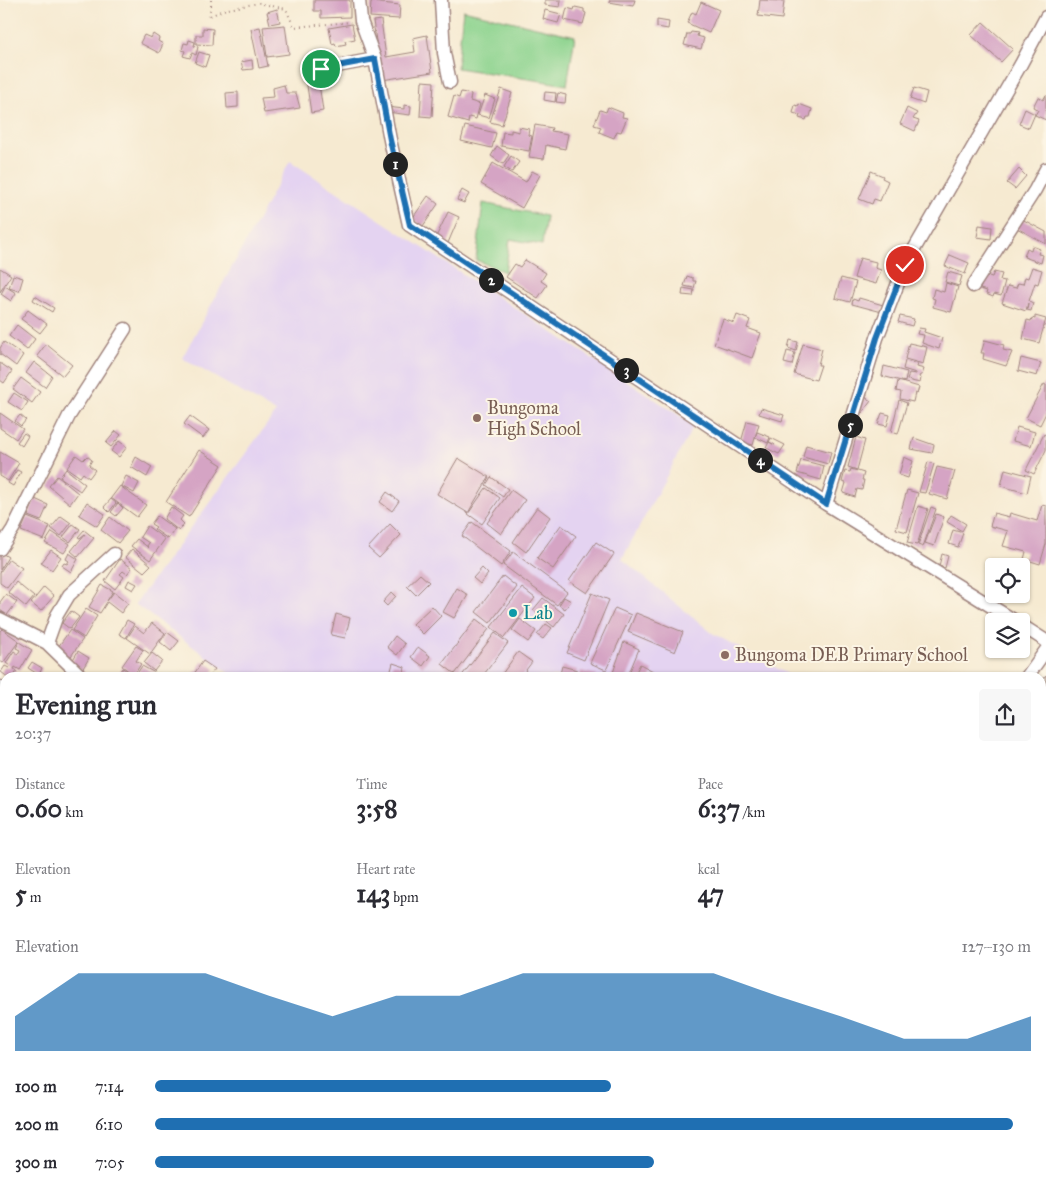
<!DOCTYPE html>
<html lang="en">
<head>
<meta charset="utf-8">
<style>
	body { margin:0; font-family:"IM FELL Great Primer",serif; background:#f7f7f7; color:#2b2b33; height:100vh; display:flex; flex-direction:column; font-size:19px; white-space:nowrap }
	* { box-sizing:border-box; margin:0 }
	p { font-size:16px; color:#7c7c81 }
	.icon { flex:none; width:28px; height:28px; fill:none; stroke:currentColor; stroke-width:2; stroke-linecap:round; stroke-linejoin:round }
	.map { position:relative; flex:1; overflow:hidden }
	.panel { position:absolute; left:0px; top:672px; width:1046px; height:519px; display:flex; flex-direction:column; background:#fff; border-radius:15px 15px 0 0; box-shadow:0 1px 4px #0004 }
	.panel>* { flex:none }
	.tools { position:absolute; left:985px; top:558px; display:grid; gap:10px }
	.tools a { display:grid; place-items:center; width:45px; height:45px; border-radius:5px; background:#fff; box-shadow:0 1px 4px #0004; font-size:25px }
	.pin { position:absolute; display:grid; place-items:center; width:42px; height:42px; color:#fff; margin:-21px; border:2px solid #fff; border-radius:50%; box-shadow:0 1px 5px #0007 }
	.km { position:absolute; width:25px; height:25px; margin:-12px; border-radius:50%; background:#222; color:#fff; font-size:14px; line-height:25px; text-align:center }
	.round { display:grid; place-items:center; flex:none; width:52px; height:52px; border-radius:5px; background:#f7f7f7 }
	.overview { display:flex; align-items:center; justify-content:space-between; height:85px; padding:0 15px }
	h1 { font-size:28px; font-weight:700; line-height:38px }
	.metrics { display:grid; grid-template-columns:repeat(3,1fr); gap:8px; height:85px; padding:5px 15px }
	.metrics div { display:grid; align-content:center }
	.metrics b { font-size:25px; font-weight:700 }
	.metrics small { font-size:14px; font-weight:400 }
	.metrics p { font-size:14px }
	.chart { height:140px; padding:10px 15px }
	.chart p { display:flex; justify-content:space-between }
	.chart svg { width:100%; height:90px; margin-top:5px; fill:#1f6fb2; opacity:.7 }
	ul { padding:0 15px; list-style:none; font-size:16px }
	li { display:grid; grid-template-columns:80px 60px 1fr; align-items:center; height:38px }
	li i { height:12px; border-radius:6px; background:#1f6fb2 }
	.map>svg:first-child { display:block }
	.built { fill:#e4d3f1 }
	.green { fill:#8cd38e; stroke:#6b795c }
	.building { fill:#d5a4c4 }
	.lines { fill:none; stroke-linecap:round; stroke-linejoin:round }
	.street-casing { stroke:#a0847e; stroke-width:15 }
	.secondary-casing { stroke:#a0847e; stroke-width:21 }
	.path { stroke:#a0847e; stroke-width:2; stroke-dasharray:1 4; stroke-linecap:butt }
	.street { stroke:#fff; stroke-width:12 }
	.secondary { stroke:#fae7c3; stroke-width:19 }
	.route-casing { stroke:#fff; stroke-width:10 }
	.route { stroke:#1f6fb2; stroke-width:6 }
	.education-dot { fill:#8d6e63; stroke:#fcf5e5; stroke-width:2 }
	.culture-dot { fill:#0f9aa8; stroke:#fcf5e5; stroke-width:2 }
	.labels { text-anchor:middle; stroke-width:4; stroke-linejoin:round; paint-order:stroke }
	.education-label { font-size:18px; fill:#785e54; stroke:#fcf5e5; text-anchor:start }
	.culture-label { font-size:18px; fill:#0d838f; stroke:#fcf5e5; text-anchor:start }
</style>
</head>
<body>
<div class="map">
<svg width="1046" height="1191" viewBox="0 0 1046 1191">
	<rect width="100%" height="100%" fill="#fcf5e5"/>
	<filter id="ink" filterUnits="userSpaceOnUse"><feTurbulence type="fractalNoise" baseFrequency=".02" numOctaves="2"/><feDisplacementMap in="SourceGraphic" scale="10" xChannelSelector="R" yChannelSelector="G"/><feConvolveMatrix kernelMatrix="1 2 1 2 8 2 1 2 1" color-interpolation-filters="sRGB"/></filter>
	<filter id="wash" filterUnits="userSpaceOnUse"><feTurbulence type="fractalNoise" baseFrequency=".0096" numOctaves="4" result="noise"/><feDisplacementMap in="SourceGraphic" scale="20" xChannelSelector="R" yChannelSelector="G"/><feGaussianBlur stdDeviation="1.12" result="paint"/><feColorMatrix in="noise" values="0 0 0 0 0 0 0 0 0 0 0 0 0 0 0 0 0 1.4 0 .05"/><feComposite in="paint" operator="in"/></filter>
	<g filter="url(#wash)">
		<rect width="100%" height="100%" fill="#f6ead1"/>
		<path class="built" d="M290 161 694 425 622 559 712 633 793 677H234L135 604 276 412 182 358Z"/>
		<path class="green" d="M463 10 575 36 567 85 457 68Z
			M483 203 546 216 542 245 510 239 505 272 476 260Z"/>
		<g id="blocks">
			<path class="building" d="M314 0H350V17L321 18V11H314Z
				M545 0H561L560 7 545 5Z
				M610 0H635L633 6 609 2Z
				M760 0 784 1 782 19 758 16Z
				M371 2 400 5 399 19 370 17Z
				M701 2 719 10 709 33 687 23 692 12 696 14Z
				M575 7 584 9V12L586 13 583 24 564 20 567 8 574 10Z
				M277 9 280 22 270 24 267 12Z
				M545 10 561 14 558 23 543 19Z
				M381 20 386 57 415 52 413 38 427 35 432 72 382 80 373 21Z
				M657 20 669 22 668 29 657 27Z
				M983 22 1013 49 1001 62 971 35Z
				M352 24 355 39 345 41 346 44 336 46 335 43 332 44 329 28Z
				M285 25 289 54 267 57 263 27Z
				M260 27 268 66 259 68 251 29Z
				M203 28 213 29 212 45 196 44V35H203Z
				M691 32 698 33 697 36 704 38 701 49 684 45 687 34H690Z
				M153 34 159 38 158 41 163 44 159 53 140 43 144 35 151 38Z
				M189 40 195 42 194 46 198 47 196 55 192 53 190 58 183 56 185 51 182 50 184 43 188 44Z
				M199 52 209 55 205 67 195 63Z
				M252 60 253 69 243 70 241 62Z
				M317 70 323 111 311 113 305 72Z
				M422 81 434 82 432 117 420 116Z
				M284 85 286 93H296L300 108 264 113 261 98 274 97 273 88Z
				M914 88 927 92 924 104 910 99Z
				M501 89 512 93 502 125 490 122Z
				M238 92V107L227 108 226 93Z
				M461 92 471 94 470 101 480 104 476 119 469 117 468 123 448 117 454 96 459 98Z
				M545 92 556 93 555 102 544 100Z
				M558 93 566 95 565 103 556 102Z
				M485 95 495 99 489 118 478 115Z
				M1046 95V120L1035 115 1038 110 1033 107 1038 97 1043 100Z
				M799 104 812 109 810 117H807L806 120 799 118 800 115 793 113 795 105 798 106Z
				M404 105 411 106 410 115 387 112V107L404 109Z
				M608 107 623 113 622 117 627 118 621 132 617 131 614 138 599 132 601 127 594 125 600 110 606 112Z
				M907 108 917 113 913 119 919 121 915 131 900 124Z
				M1025 109 1035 114 1029 128 1019 124Z
				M535 125 552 128 551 131 568 134 565 149 546 145 544 159 529 157Z
				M465 126 496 133 492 148 461 141Z
				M519 127 529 129 528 135 532 136 529 151 501 146 503 132 511 133V130L519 132Z
				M497 146 509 155 503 164 491 156Z
				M511 156 519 162 512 172 504 167Z
				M493 163 526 182 532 171 540 175 522 208 481 184Z
				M1019 169 1026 176 1015 189 1007 183Z
				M871 171 883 176 882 178 888 181 880 201 874 199 872 204 859 199Z
				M462 190 469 194 464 203 457 200Z
				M428 196 438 204 423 226 412 219Z
				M448 212 459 217 448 243 436 237Z
				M1020 218 1046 232V244L1015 227Z
				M979 225 992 227 991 239 977 237Z
				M1032 246 1040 249 1038 254 1043 255 1041 263 1024 257 1027 248 1031 250Z
				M950 255 969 263 965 274 945 266Z
				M860 258 876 262 875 268 881 270 876 284 854 278Z
				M525 260 546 273 541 281 547 285 538 298 506 277 515 264 520 267Z
				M1032 267 1042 270 1038 284 1035 283 1029 301 1033 303 1031 311 1027 310 1028 303 1026 311 1002 303 1008 286 1016 288 1018 283 1023 284 1025 277 1028 278Z
				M0 268 11 275 0 292Z
				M948 272 962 276 959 286 945 282Z
				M994 272 1002 274 1000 280 1005 281 1001 296 994 294 993 297 986 294 987 291 980 289 985 275 992 277Z
				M13 275 23 278 19 291 9 288Z
				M687 276 693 278V281H696L694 288 684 286Z
				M841 278 856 282 850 302 835 298Z
				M946 283 958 287 951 312 933 307 935 299 932 298 934 289 944 292Z
				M5 286 16 293 11 301 1 294Z
				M683 288 694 290 693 296 682 295Z
				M35 296 54 308 52 312 33 300Z
				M859 298 883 305 882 312 852 304 853 299 858 301Z
				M28 310 47 324 40 333 21 319Z
				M737 315 750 320 747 328 761 333 752 358 714 344 723 319 734 323Z
				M900 316 914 319 912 326 898 322Z
				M1035 316 1046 319 1039 343 1023 339 1027 320 1031 321 1032 318 1035 319Z
				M17 325 35 339 27 350 9 336Z
				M919 328 925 329 924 332 942 338 939 349 922 343 924 335 917 334Z
				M790 340 798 342 796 351 788 348Z
				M985 340 1004 345 1003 350 1012 352 1006 366 983 359 984 353H981Z
				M4 342 23 355 16 366 0 354V348Z
				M909 343 927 347 923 364 905 359Z
				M46 344 72 365 63 376 37 356Z
				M803 344 822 349 818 365H821L816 380 794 374Z
				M787 351 795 353 792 365 784 363Z
				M1021 358 1041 363 1037 376 1018 371Z
				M905 361 918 364 917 367 924 369 922 375H920L919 377 921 378 920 383 907 380 909 373 916 374V373L903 369Z
				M34 362 52 376 45 387 26 373Z
				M0 363 12 371 4 383 0 380Z
				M884 366 907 372 905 382 882 376Z
				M21 378 40 392 32 403 13 389Z
				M898 381 919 387 917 394 915 393 913 402 900 399 901 392 896 391Z
				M1044 384 1046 385V413L1040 425 1026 418Z
				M14 393 28 402 22 411 8 402Z
				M865 397 871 401 862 413 857 408Z
				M899 400 907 403 898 434 891 432Z
				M761 408 784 415 782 421 759 414Z
				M0 413 23 429 16 439 0 428Z
				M882 413 890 415 887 426 878 424Z
				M20 415 26 420 21 426 15 421Z
				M190 416 209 430 203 438 184 424Z
				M747 421 759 424 753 445 741 442Z
				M1017 427 1035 432 1031 446 1013 441Z
				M116 431 121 435 111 447 106 443Z
				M757 432 770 437 768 443 755 437Z
				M24 433 28 436 22 446 17 442Z
				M1044 434 1046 435V450L1034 474 1026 470Z
				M856 437 865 440 857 470 848 467Z
				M771 438 785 445 779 454 766 448 769 442 775 445 769 442Z
				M914 438 934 445 932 453 911 449Z
				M119 441 127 447 119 457 111 451Z
				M806 445 831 452 828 464 803 457Z
				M199 450 222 465 189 517 166 502Z
				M0 452 19 463 8 481 0 476Z
				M76 455 83 460 87 456 92 460 89 465 95 470 89 478 83 473 80 477 67 468Z
				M136 457 152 467 147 477 131 467Z
				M904 457 913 461 908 478 899 475Z
				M458 458 489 477 468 513 437 494Z
				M801 460 824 466 821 480 797 473Z
				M928 462 934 464 925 493 919 492Z
				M937 467 955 471 947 499 929 494Z
				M66 469 85 484 80 491 60 477Z
				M851 469 864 473 862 480H864L862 490 857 489 855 497 843 493 846 483 842 482 845 471 850 472Z
				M1005 469 1031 476 1027 493 1001 486Z
				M17 470 21 472 13 486 8 483Z
				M57 476 78 493 70 504 49 486Z
				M126 476 139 483 134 493 121 486Z
				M491 477 508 489 503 497 486 485Z
				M120 486 146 505 137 517 111 498Z
				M486 488 500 498 482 524 468 514Z
				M511 490 525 500 501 534 487 523Z
				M907 490 918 493 907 532 896 529Z
				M387 492 399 501 392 511 380 502Z
				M35 499 48 505 41 521 28 516Z
				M111 499 116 503 109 512 104 507Z
				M87 502 105 514 97 526 79 515Z
				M118 503 123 508 116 516 111 512Z
				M1042 505 1046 506V544L1040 564 1024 559 1026 552 1003 546 1008 531 990 526 994 513 1009 517 1010 513 1037 521Z
				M918 506 928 509 917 545 907 543Z
				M171 507 183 516 180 520 184 524 179 531 164 519Z
				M537 507 550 517 526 552 513 542Z
				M931 507 936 509 923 547 918 545Z
				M936 514 944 517 934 546 925 543Z
				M951 515 966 524 962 531 947 522Z
				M61 516 71 523 61 536 51 528Z
				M157 516 175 529 168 539 154 529 156 527 151 524Z
				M27 517 50 526 44 540 21 531Z
				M110 517 128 531 118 543 101 530Z
				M472 522 511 551 501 566 462 536Z
				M73 524 80 529 70 542 63 537Z
				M390 524 401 535 379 558 368 548Z
				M561 525 576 536 553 569 537 558Z
				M147 526 165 539 150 560 131 546 137 539 149 548 147 546 149 543 140 537Z
				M84 530 94 538 78 557 71 551 85 534 80 538 78 537Z
				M953 530 963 533 958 547 949 544Z
				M52 532 70 544 64 553 45 543Z
				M596 542 614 554 587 593 569 581Z
				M132 549 151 565 144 572 125 557Z
				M51 550 61 557 52 570 41 563Z
				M0 552 8 557 0 570Z
				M513 552 567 592 557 605 503 565Z
				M69 553 78 559 71 572 62 566 64 563 67 564 69 561 66 559Z
				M942 554 948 556 945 568 939 566Z
				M9 559 22 568 7 588 0 583V572Z
				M120 559 132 568 127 574 123 571 120 574 124 577 115 589 105 581Z
				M482 568 488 574 480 584 473 578Z
				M420 574 429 582 416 595 407 586Z
				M503 576 517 587 490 623 476 612Z
				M129 580 137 584 133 590 126 586Z
				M16 582 34 597 26 607 8 592Z
				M102 585 113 591 107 601 114 592 128 603 121 613 107 602 100 613 89 607Z
				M44 587 54 596 41 611 31 603Z
				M457 588 468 595 454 618 443 612Z
				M522 588 535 598 504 638 491 627Z
				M392 592 396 596 387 606 383 602Z
				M592 593 609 600 584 660 567 653Z
				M6 594 17 602 7 615 0 610V602Z
				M564 597 571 601 565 609 559 605Z
				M543 598 564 614 554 627 533 610Z
				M432 606 441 616 423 634 413 624Z
				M615 608 631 615 606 670 590 663Z
				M86 609 97 616 84 638 72 630Z
				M71 611 79 617 70 629 62 623Z
				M636 613 683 632 675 652 628 632Z
				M336 614 350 618 345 638 331 635Z
				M476 619 489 629 455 674 442 664Z
				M520 619 536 631 528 642 512 630Z
				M127 620 134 624 126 638 119 634Z
				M152 623 165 633 150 654 127 638 135 626 144 633Z
				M546 624 552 628 543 639 537 635Z
				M2 629 19 641 3 663 0 661V631Z
				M70 630 83 639 69 659 56 650Z
				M167 632 179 641 171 651 160 642Z
				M495 633 508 643 481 678H460Z
				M395 636 405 644 397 655 387 647Z
				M19 642 32 650 20 670 15 667 14 669 17 671 13 678H9L1 672 5 666 9 668 10 666 6 663 14 651 18 654 20 650 16 648Z
				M624 642 639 649 627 678H611Z
				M136 646 143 650 136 661 141 664 134 675 122 666Z
				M418 647 430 656 423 666 411 657Z
				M78 651 89 658 82 670 71 663Z
				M518 652 532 662 520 678H499Z
				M152 653 162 661 154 671 144 663Z
				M203 661 215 669 208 678H191Z
				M32 662 42 668 39 675 28 668Z
				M393 663 405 667 403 676 407 678H389Z
				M640 664 653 671 650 678H633Z
				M142 666 155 673 152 678H140L136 675Z
				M562 666 577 670 575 678H559Z
				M123 668 128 672 127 674 132 678H116Z
				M581 671 597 675 596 678H579Z
				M1046 675V711L1041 717V681Z
				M1041 724 1046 726V742L1041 740Z
				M5 776V790L0 796V782Z
				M5 793V819L3 821 0 818V799Z
				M4 1012H5V1036L0 1035V1028Z
				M3 1101 5 1102V1118L0 1126V1106Z
				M52 1186H74L71 1191H57Z
				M195 1186H221L228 1191H191Z
				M420 1186H429L433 1189 431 1191H416Z
				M519 1186H532L529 1191H516Z
				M596 1186H627L623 1191H592Z
				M629 1186H655L662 1191H626Z
				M1011 1186H1018L1027 1191H1008Z"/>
		</g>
	</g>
	<g filter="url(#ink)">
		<use href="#blocks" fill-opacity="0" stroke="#a0847e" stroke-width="1"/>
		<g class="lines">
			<g class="street-casing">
				<path id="street" d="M359 0 361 21 375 59 390 140 409 225 826 504 1015 621
					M441 0 444 53 450 82
					M321 69 375 59
					M973 286 1035 190 1046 169
					M826 504 877 338 905 265 1021 64 1046 17
					M0 549 13 529 69 416 125 329
					M0 619 47 643 83 678
					M1021 625 1046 641
					M47 643 57 615 69 595 114 554
					M1026 678 1046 650
					M0 687 5 691
					M0 831 5 834
					M0 891 5 884
					M1041 1015 1046 1014
					M0 1039 5 1043
					M1041 1128 1046 1125
					M694 1186 700 1191
					M160 1191 163 1186
					M967 1191 970 1186"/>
			</g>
			<g class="secondary-casing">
				<path id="secondary" d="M0 1185 11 1191"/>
			</g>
			<path class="path" d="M211 0V7L208 17 223 10 259 3 286 9 294 27 351 22"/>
			<use href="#street" class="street"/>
			<use href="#secondary" class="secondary"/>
		</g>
	</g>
	<g class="lines" filter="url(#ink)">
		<g class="route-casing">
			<path id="route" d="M321 69 375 59 390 140 410 225 826 504 877 338 905 265"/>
		</g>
		<use href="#route" class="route"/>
	</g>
	<g class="education-dot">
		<circle cx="477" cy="418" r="5"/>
		<circle cx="725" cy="655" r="5"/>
	</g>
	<circle class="culture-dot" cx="513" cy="613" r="5"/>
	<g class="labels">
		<g class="education-label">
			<text x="487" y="414">Bungoma<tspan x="487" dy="21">High School</tspan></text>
			<text x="735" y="661">Bungoma DEB Primary School</text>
		</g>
		<g class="culture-label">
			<text x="523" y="619">Lab</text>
		</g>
	</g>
</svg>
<div class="tools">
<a><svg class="icon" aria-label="locate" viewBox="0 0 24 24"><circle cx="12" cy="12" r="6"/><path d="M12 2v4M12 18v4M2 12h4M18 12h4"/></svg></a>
<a><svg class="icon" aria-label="layers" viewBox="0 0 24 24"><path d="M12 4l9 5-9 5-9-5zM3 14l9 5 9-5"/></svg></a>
</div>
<div class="pin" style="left:321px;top:69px;background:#1e9e55"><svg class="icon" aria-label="arrive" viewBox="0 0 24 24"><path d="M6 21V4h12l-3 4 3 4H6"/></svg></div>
<div class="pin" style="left:905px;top:265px;background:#d93025"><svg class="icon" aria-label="check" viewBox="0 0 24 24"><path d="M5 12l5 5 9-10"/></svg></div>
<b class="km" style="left:395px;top:164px">1</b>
<b class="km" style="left:491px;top:280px">2</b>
<b class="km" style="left:626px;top:370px">3</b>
<b class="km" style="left:760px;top:460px">4</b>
<b class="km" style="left:850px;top:425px">5</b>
<section class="panel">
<div class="overview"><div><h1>Evening run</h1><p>20:37</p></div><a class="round"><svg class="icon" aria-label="share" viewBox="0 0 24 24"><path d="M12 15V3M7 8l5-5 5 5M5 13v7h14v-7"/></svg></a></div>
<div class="metrics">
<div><p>Distance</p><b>0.60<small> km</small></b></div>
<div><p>Time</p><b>3:58</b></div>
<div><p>Pace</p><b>6:37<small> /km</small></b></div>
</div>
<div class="metrics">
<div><p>Elevation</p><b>5<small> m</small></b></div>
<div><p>Heart rate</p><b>143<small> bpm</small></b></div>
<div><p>kcal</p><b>47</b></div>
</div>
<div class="chart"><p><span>Elevation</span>127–130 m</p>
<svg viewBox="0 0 160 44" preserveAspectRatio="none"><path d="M0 44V27L10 6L20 6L30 6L40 17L50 27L60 17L70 17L80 6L90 6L100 6L110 6L120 17L130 27L140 38L150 38L160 27V44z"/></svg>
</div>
<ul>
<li><b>100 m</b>7:14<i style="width:52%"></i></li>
<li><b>200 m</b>6:10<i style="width:98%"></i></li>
<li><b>300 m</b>7:05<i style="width:57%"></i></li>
</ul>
</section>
</div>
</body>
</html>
